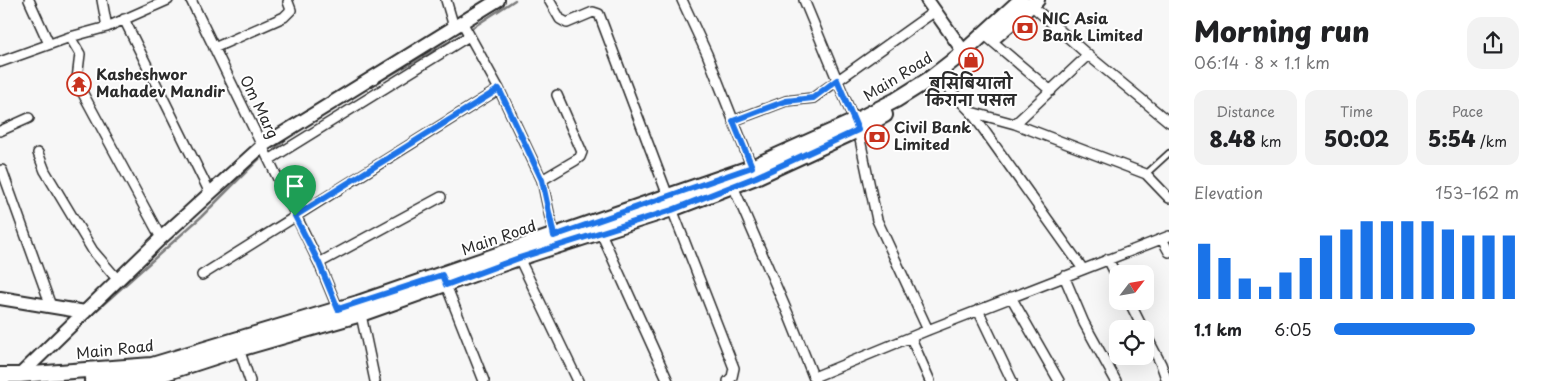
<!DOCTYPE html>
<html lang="en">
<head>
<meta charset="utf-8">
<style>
	body { margin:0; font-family:"Playpen Sans","Playpen Sans Deva",sans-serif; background:#f2f2f2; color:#202124; height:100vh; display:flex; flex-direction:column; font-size:19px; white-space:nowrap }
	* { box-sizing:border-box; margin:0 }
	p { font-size:16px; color:#757577 }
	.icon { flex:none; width:28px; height:28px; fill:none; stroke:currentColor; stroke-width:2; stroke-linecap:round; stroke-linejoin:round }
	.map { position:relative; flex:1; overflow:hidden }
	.details { display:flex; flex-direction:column; background:#fff; width:375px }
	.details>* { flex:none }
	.needle { width:32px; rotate:59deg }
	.controls { position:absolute; left:1109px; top:265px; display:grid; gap:10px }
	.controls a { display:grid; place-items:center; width:45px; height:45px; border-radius:10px; background:#fff; box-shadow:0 5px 20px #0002; font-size:25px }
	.pin { position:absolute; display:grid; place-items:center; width:42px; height:42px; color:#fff; margin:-51px -21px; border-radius:50% 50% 50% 0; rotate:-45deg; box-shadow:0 0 5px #0007 }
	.pin .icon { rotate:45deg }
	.round { display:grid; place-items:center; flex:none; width:52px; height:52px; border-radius:15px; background:#f2f2f2 }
	.headline { display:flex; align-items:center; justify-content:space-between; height:85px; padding:0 25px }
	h1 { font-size:28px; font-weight:800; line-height:38px }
	.metrics { display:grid; grid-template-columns:repeat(3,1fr); gap:8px; height:85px; padding:5px 25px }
	.metrics div { display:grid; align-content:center; border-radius:12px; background:#f2f2f2; text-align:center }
	.metrics b { font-size:21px; font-weight:800 }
	.metrics small { font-size:14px; font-weight:400 }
	.metrics p { font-size:14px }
	.chart { height:140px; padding:10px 25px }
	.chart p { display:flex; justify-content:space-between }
	.chart svg { width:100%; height:90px; margin-top:5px; stroke:#1a73e8; stroke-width:6 }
	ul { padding:0 25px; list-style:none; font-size:16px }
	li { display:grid; grid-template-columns:80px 60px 1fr; align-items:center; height:38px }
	li i { height:12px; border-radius:6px; background:#1a73e8 }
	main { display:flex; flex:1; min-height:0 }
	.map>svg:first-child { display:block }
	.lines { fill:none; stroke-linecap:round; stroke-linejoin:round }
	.stream { stroke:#7b7b7b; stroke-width:2.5 }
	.lane-casing { stroke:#2b2b2b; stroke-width:8 }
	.street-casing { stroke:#2b2b2b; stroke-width:12 }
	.secondary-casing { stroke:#2b2b2b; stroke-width:16 }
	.primary-casing { stroke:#2b2b2b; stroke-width:18 }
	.lane { stroke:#fff; stroke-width:4.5 }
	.street { stroke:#fff; stroke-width:9 }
	.secondary { stroke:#fff; stroke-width:12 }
	.primary { stroke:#fff; stroke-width:14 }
	.route-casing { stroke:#fff; stroke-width:10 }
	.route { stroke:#1a73e8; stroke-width:6 }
	.labels { text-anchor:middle; stroke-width:4; stroke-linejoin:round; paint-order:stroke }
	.poi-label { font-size:15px; font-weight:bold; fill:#2b2b2b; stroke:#fff; text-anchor:start }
	.street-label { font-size:15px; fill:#2b2b2b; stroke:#fff }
</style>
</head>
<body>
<main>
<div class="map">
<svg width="1169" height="381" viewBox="0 0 1169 381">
	<rect width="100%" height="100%" fill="#f7f7f7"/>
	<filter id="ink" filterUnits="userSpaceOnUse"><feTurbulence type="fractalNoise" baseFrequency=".02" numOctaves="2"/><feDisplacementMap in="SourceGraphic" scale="10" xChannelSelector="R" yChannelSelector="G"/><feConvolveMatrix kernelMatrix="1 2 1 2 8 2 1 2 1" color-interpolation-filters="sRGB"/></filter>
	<g filter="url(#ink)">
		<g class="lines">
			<path class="stream" d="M364 90 461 35 515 0
				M275 149 289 136
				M89 317 201 217 262 156"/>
			<g class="lane-casing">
				<path id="lane" d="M1146 174 1169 153"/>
			</g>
			<g class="street-casing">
				<path id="street" d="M29 0 49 44
					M102 0 107 27
					M191 0 319 263 338 309
					M446 0 454 27
					M549 0 560 19 567 23 593 12 599 14 668 196
					M682 0 707 54 753 170
					M804 0 858 130 877 220 928 330
					M124 19 210 193
					M462 22 499 89
					M986 36 1051 91
					M70 37 80 54 77 79 80 88 161 238
					M214 48 284 17 291 10 288 2
					M1088 55 1169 122
					M0 62 70 37 107 27 168 0
					M940 80 971 112 1015 124 1146 174 1169 198
					M971 112 1083 269
					M733 121 786 101 813 98 935 11
					M1015 124 1088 55 1031 5
					M0 131 29 118
					M38 153 45 171 93 251 118 280
					M269 160 469 36
					M2 170 51 306
					M542 180 576 160 580 157 582 152 557 95
					M733 186 789 316 815 381
					M672 209 734 368 732 377 728 381
					M601 233 668 381
					M1162 239 1169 252
					M519 258 578 381
					M1108 259 1118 279
					M319 263 441 197
					M202 275 499 89 542 180 554 236
					M1064 276 1084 323 1116 381
					M444 280 484 381
					M1011 297 1059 381
					M1129 301 1143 329
					M360 310 375 381
					M978 310 1012 381
					M1145 333 1161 364 1167 381
					M911 338 930 381
					M238 346 250 381
					M814 377 928 330 1169 236"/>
			</g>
			<g class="secondary-casing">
				<path id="secondary" d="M927 0 968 58
					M0 298 85 312
					M20 375 161 238 262 146 498 0"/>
			</g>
			<g class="primary-casing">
				<path id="primary" d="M994 37 1037 0
					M0 375H20L152 365 358 303 752 167 855 121 896 100 928 80 964 52 1021 0
					M92 381 153 377 239 349 361 314 519 258 672 209 756 177 858 130 885 115"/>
			</g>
			<use href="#lane" class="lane"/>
			<use href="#street" class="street"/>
			<use href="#secondary" class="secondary"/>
			<use href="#primary" class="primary"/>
		</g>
	</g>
	<g class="lines" filter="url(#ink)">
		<g class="route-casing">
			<path id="route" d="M837 80 858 130 756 177 672 210 519 258 446 285 442 275 338 309 319 263 295 216 499 89 542 180 554 236 752 167 733 121 786 101 813 98Z"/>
		</g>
		<use href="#route" class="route"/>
	</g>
	<defs>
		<g id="bank-ring" transform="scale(1.25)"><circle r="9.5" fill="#fff" stroke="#c8321e" stroke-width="1.5"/><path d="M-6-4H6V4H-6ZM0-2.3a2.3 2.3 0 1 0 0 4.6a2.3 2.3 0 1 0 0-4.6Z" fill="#c8321e"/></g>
		<g id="shop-ring" transform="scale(1.25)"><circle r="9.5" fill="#fff" stroke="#c8321e" stroke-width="1.5"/><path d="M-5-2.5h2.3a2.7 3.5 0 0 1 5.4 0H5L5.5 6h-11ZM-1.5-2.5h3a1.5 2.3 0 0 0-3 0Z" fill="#c8321e"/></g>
		<g id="temple-ring" transform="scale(1.25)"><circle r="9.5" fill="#fff" stroke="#c8321e" stroke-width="1.5"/><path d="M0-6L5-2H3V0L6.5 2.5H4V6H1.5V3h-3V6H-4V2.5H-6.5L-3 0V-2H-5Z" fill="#c8321e"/></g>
	</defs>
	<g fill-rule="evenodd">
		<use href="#bank-ring" x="1025" y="28"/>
		<use href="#shop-ring" x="971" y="60"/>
		<use href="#temple-ring" x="79" y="84"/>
		<use href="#bank-ring" x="877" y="137"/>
	</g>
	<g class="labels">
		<g class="poi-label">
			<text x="1042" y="24">NIC Asia<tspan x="1042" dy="17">Bank Limited</tspan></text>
			<text x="96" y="80">Kasheshwor<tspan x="96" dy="17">Mahadev Mandir</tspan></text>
			<text x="971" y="89" text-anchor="middle">बसिबियालो<tspan x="971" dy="17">किराना पसल</tspan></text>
			<text x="894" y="133">Civil Bank<tspan x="894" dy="17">Limited</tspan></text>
		</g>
		<g class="street-label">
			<text transform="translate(898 77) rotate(-32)" y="5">Main Road</text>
			<text transform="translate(259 107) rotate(64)" y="5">Om Marg</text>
			<text transform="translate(499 238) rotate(-19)" y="5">Main Road</text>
			<text transform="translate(115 350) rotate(-6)" y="5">Main Road</text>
		</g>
	</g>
</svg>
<div class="controls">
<a><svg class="needle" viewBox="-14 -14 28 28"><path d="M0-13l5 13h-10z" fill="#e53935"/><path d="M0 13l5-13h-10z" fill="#757577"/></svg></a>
<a><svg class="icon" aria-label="locate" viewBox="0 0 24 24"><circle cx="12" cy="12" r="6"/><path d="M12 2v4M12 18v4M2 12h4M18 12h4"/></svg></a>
</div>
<div class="pin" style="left:295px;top:216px;background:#1e9e55"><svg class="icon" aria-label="arrive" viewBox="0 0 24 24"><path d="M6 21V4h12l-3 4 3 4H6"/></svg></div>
</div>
<section class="details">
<div class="headline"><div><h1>Morning run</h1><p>06:14 · 8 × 1.1 km</p></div><a class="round"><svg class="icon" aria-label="share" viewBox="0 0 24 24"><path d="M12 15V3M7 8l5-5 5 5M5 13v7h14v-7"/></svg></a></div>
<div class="metrics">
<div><p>Distance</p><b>8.48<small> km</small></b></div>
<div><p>Time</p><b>50:02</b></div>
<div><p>Pace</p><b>5:54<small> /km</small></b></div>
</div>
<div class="chart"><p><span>Elevation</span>153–162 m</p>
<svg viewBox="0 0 160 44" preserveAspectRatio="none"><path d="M5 44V17M15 44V24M25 44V34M35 44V38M45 44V31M55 44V24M65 44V13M75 44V10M85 44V6M95 44V6M105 44V6M115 44V6M125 44V10M135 44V13M145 44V13M155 44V13"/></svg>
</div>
<ul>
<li><b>1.1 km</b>6:05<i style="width:76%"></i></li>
</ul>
</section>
</main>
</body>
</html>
